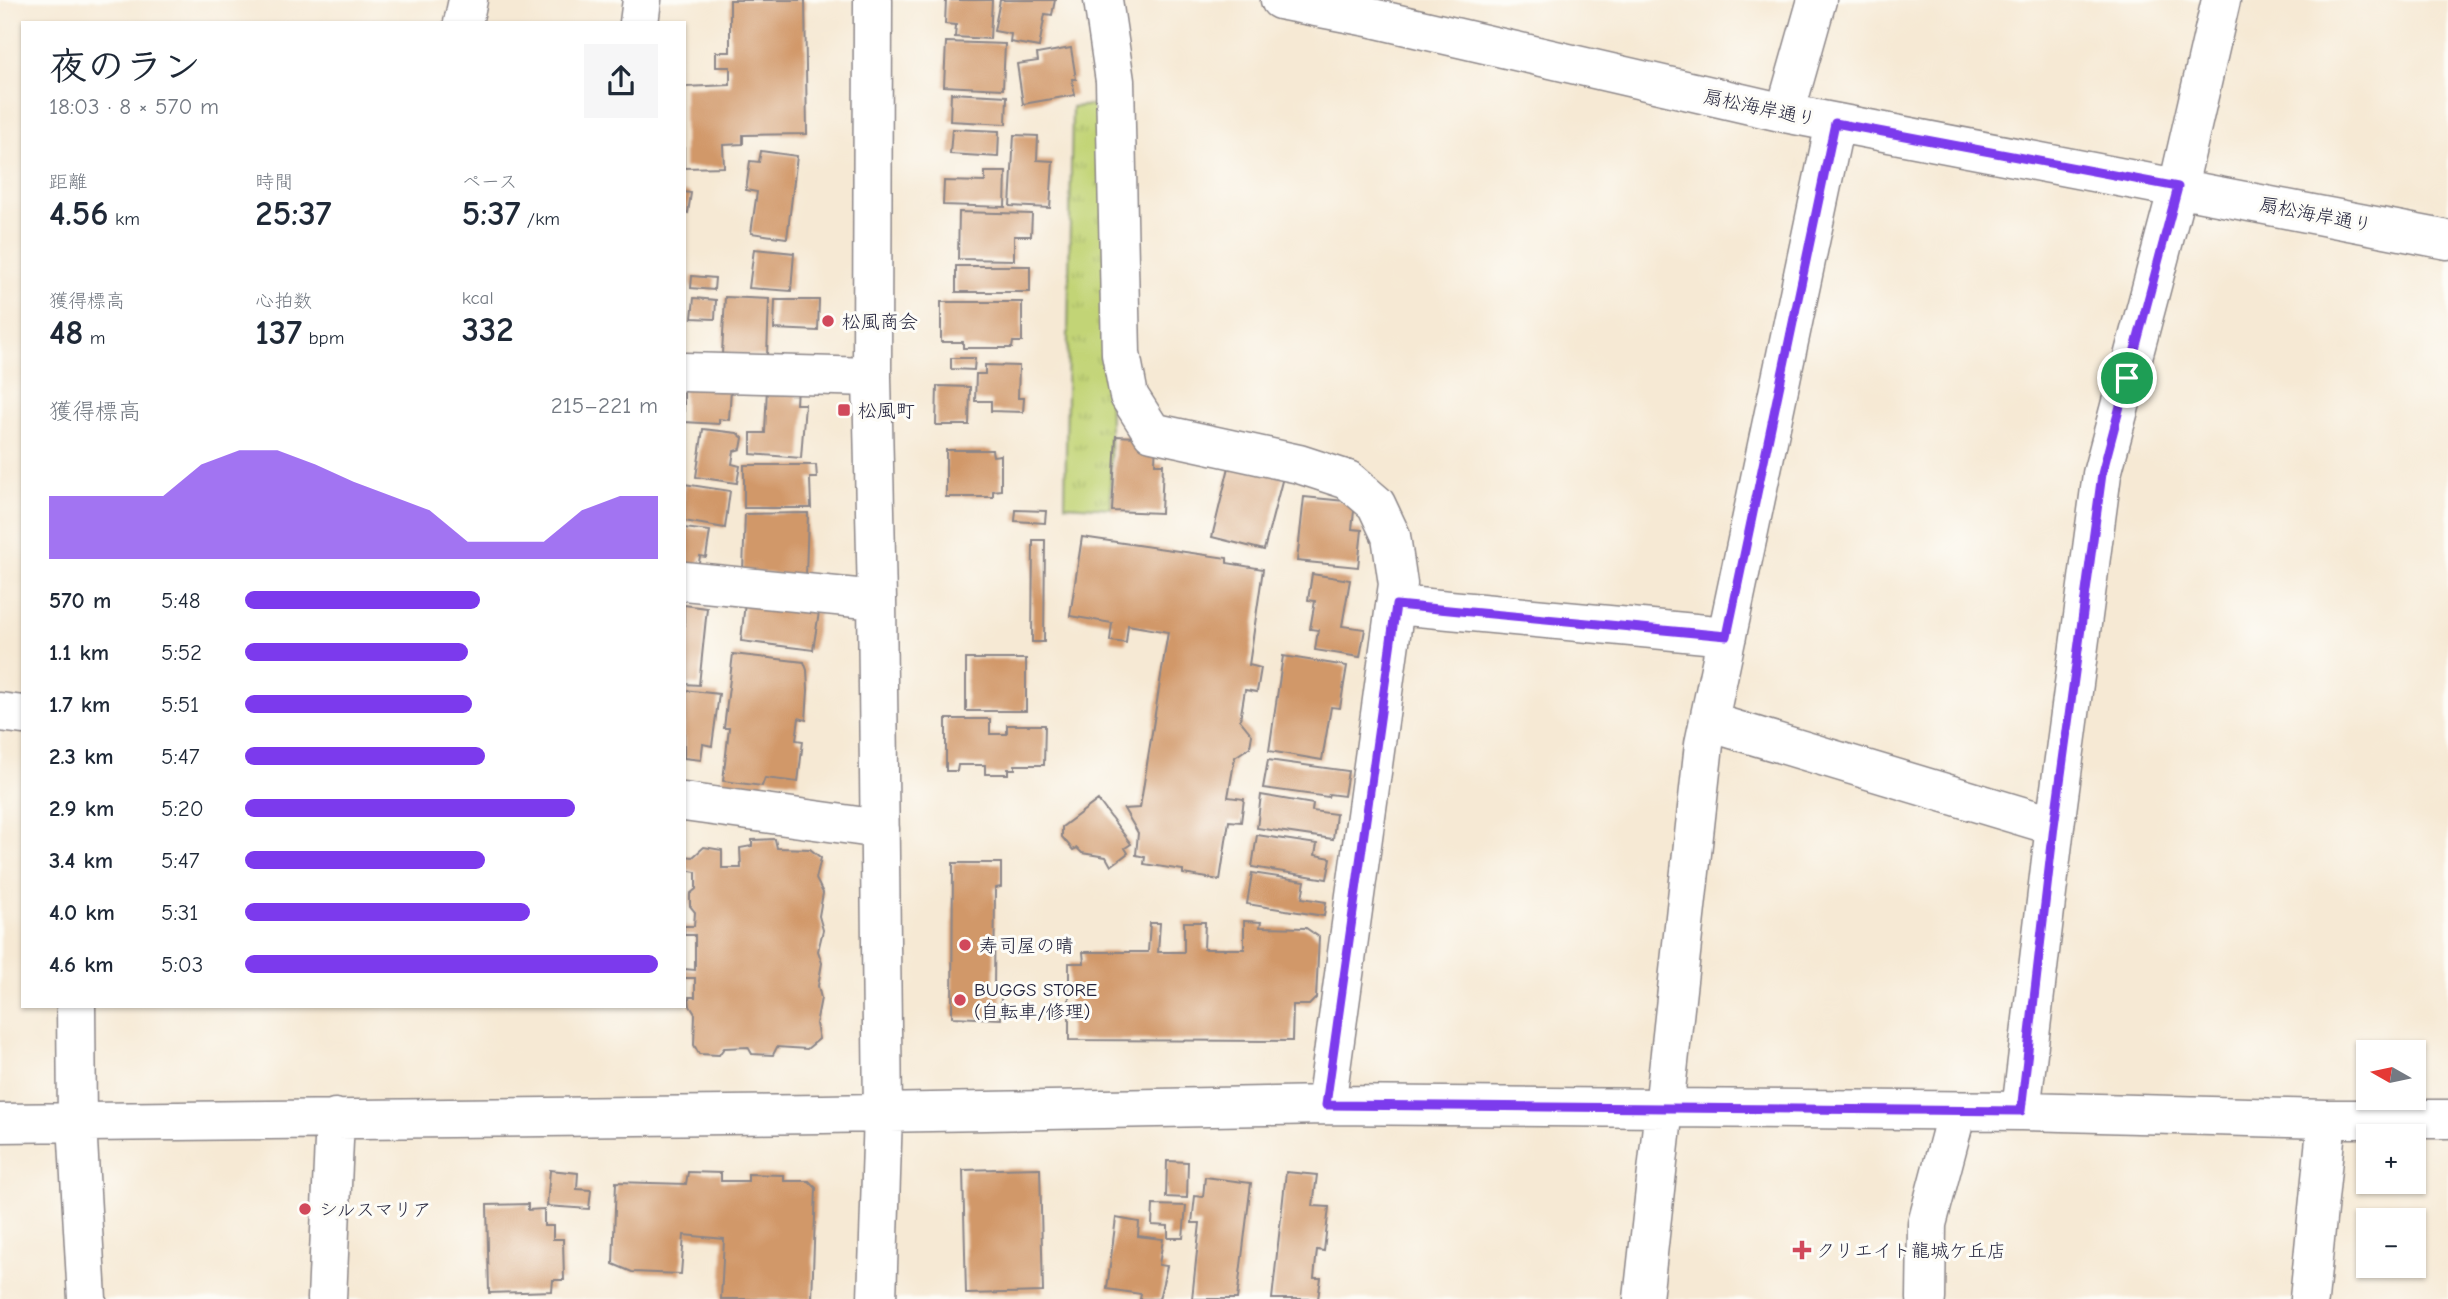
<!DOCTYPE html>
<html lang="ja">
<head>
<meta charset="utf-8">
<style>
	body { margin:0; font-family:"Comic Neue","Klee One",sans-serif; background:#f6f6f7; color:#1f2937; height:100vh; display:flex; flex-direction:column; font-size:26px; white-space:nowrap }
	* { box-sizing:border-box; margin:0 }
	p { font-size:23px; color:#747a83 }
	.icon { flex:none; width:38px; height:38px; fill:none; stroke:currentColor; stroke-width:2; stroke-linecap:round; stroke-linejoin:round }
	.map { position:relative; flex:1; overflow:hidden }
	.details { position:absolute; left:21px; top:21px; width:665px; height:987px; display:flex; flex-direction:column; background:#fff; border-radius:0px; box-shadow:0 2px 5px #0004 }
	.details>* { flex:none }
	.needle { width:46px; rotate:279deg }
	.fabs { position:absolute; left:2356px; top:1040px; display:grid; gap:14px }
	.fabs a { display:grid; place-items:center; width:70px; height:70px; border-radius:0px; background:#fff; box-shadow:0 2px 5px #0004; font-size:35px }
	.pin { position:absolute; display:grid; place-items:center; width:60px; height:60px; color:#fff; margin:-30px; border:4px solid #fff; border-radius:50%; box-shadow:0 2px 7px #0007 }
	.round { display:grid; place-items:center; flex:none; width:74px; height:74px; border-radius:0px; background:#f6f6f7 }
	.overview { display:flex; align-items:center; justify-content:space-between; height:119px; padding:0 28px }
	h1 { font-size:38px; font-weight:700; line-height:52px }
	.stats { display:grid; grid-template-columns:repeat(3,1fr); gap:10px; height:119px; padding:7px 28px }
	.stats div { display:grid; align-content:center }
	.stats b { font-size:35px; font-weight:700 }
	.stats small { font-size:19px; font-weight:400 }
	.stats p { font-size:19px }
	.chart { height:196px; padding:14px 28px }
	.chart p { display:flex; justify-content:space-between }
	.chart svg { width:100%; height:126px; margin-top:7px; fill:#7c3aed; opacity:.7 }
	ul { padding:0 28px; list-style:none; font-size:23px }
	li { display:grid; grid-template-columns:112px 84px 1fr; align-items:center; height:52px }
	li i { height:18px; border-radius:9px; background:#7c3aed }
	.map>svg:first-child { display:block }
	.grass { fill:url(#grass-tufts); stroke:#727b58; stroke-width:2 }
	.building { fill:#d19869 }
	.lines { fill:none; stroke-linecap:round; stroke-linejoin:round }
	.minor-casing { stroke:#8c8688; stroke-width:41 }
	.minor { stroke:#fff; stroke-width:38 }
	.route-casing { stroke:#fff; stroke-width:14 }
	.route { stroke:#7c3aed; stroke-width:9 }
	.poi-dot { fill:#d1495b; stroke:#fdfcf7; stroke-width:2.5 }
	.labels { text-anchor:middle; stroke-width:6; stroke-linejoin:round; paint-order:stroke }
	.street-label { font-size:19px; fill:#22223b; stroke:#fdfcf7 }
	.poi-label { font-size:19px; fill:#22223b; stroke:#fdfcf7; text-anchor:start }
</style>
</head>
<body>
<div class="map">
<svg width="2448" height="1299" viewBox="0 0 2448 1299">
	<defs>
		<pattern id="grass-tufts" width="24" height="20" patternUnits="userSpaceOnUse" patternTransform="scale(1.75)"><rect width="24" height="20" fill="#c2d476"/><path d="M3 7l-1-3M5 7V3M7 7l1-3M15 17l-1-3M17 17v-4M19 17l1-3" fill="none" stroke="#a6b667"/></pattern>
	</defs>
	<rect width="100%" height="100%" fill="#fdfcf7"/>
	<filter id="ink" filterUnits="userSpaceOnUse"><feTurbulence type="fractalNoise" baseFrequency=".0143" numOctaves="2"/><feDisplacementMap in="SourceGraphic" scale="14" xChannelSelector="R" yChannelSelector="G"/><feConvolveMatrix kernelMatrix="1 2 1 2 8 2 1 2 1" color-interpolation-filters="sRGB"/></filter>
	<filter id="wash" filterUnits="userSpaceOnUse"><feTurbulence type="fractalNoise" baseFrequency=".00686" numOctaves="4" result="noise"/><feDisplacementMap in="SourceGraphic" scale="28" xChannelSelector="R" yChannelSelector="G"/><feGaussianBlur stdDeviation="1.57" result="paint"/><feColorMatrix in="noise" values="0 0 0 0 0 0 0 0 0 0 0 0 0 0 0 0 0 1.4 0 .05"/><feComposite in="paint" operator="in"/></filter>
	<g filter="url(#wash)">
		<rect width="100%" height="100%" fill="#f6e9d4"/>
		<path class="grass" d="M1106 104 1111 508 1065 505 1072 107Z"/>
		<g id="blocks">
			<path class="building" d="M730 0H805L807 134 743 135V144L723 145 724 167 684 168V87L730 85V67H716V52H730Z
				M946 0H992L990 39 955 37 956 25 945 24Z
				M1000 0H1055L1052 15 1045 14 1039 47 1010 42 1011 34 994 31Z
				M946 42 1005 44 1003 89 944 86Z
				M1071 48 1076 79H1072L1075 95 1023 104 1017 64 1038 61 1037 54Z
				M951 93 1007 96 1006 124 950 121Z
				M952 129 999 131 998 157 950 154Z
				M1014 135 1038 136 1037 160 1053 161 1050 208 1010 206Z
				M761 151 797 156 787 238 751 233 757 192 746 190 750 161 759 162Z
				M985 172H1006L1005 207 943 205 944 181 985 182Z
				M684 192 691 193 688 213 684 212Z
				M959 212 1032 214 1031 236H1014V260L958 259Z
				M754 249 794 253 791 291 749 288Z
				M956 266H1030V292H956Z
				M692 276 715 278 714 290 691 288Z
				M725 297 769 299 767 356 722 354Z
				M694 298 716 300 715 319 692 318Z
				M775 300H819L818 331 774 329Z
				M941 302H1022V342H1013L1012 348H963V342H941Z
				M951 358H975L974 370 951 369Z
				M985 365 1019 366 1018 398H1024L1023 412 991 411V401H975L976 374H985Z
				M684 386 731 389 729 420 719 419V424L684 422Z
				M937 386 970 387 969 425H936Z
				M767 387 797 388 796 404H805L801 458 751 454V433H765Z
				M703 429 737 433 743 438 741 449 734 451 732 464 740 466 737 483 696 477Z
				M1116 436 1156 438 1155 464H1163L1161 513 1112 511Z
				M946 450H992L993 456 1001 455V490L993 491V497H946Z
				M1230 463 1283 477 1264 550 1212 537Z
				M744 465H816L817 478H810L811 508H744Z
				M684 484 730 491 725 528 684 521Z
				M1304 497 1355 502 1352 529 1362 530 1358 567 1297 561Z
				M1016 510 1046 511 1045 523 1015 521Z
				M808 513 806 577 743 571 745 514Z
				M684 528 710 531 706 557 700 556 698 569 684 568Z
				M1082 537 1227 558V563L1263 569 1249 665 1261 668 1257 692 1245 690 1240 720 1252 735 1250 747 1235 757 1228 797 1244 799 1241 822 1229 821 1220 880 1183 874V870L1144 864 1145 857 1136 855 1138 833 1124 809 1140 808 1168 632 1128 625 1126 643 1110 641 1112 623 1070 616Z
				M1033 540H1045L1044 642H1032Z
				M1312 574 1350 580 1342 626 1365 629 1360 657 1315 650 1318 630 1310 629 1315 601 1308 600Z
				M745 602 819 612 813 650 741 641Z
				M684 605 707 608 699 685 684 684Z
				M733 654 804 662 807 670 808 690 806 720 799 718 796 740 803 741 798 782 765 778 762 786 723 781 729 728H724Z
				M1283 656 1347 666 1340 708 1331 707 1322 760 1269 751Z
				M966 659H1026V711H966Z
				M684 690 719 694 712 746 703 744 701 760 684 758Z
				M946 719H990V734H1007V725H1045L1044 765H1015V769H1008V774H985V765H958L957 771H946Z
				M1268 760 1348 771 1344 796 1329 794 1328 797 1263 788Z
				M1261 795 1313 804 1312 811 1336 814 1333 839 1257 828Z
				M1098 800 1131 844 1125 848 1128 853 1111 866 1106 857 1082 853 1077 848 1073 850 1062 837V827Z
				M1257 835 1317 844 1315 855 1331 858 1327 879 1252 867Z
				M775 839 777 848 810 849 821 858 816 879 823 893 819 916 823 930 818 951 822 963 818 986 821 998 816 1024 819 1039 807 1049 777 1047 773 1055 752 1054 748 1047 724 1048 719 1055 699 1054 694 1045 695 1014 690 1006 689 997H695V978H684V969L695 970V935H684V926H694L695 912 690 906V894L696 889V872L684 870 685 856 693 857 704 847 722 850V868H741L740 848 752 846V840Z
				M953 863H1001V887L995 888 994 991H1001V1019L952 1017Z
				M1252 873 1305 881 1302 898 1326 902 1324 916 1247 904Z
				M1244 921 1261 922 1260 927 1306 928 1319 937 1316 998 1309 1005H1293L1292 1041 1069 1040V963H1084L1083 952H1148L1150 923H1160L1158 952H1184V922H1205L1204 949H1244Z
				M1167 1161 1188 1162 1187 1198 1166 1197Z
				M1040 1168 1043 1292 966 1294 963 1170Z
				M550 1170 578 1173 577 1189 591 1190 589 1209 547 1206Z
				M688 1172 721 1173V1181H748V1174L784 1175V1181H809L816 1188 812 1299H721L724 1239 684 1235 681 1274 632 1272 613 1264 616 1182 686 1184Z
				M1286 1172 1317 1175 1313 1206 1329 1207 1324 1251 1317 1250 1314 1278H1321L1318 1299H1272Z
				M1205 1177 1251 1183 1237 1299H1192L1200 1223H1192L1195 1196 1203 1197Z
				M528 1204V1210L544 1209V1226H553V1239H563L564 1280H553L552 1291 489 1293 487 1205Z
				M1153 1205 1186 1206 1183 1238H1168V1226L1152 1225Z
				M1116 1218 1139 1222 1138 1236 1163 1239 1159 1265 1167 1266 1159 1299H1140L1141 1294 1107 1289Z"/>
		</g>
	</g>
	<g filter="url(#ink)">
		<use href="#blocks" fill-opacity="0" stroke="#8c8688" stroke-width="2"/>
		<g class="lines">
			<g class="minor-casing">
				<path id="minor" d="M873 0 872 377 877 600 883 1113 877 1299
					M1103 0 1115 81 1121 354 1129 396 1152 432 1299 464 1348 480 1376 504 1391 536 1398 584 1326 1105
					M1280 0 1368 17 1785 113 2448 240
					M463 23 468 0
					M639 23 642 0
					M1785 113 1817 0
					M684 372 872 377
					M684 581 877 600
					M1396 605 1727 636
					M0 712 23 715
					M1709 722 2055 826
					M684 802 880 829
					M76 1006 77 1123 87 1299
					M2021 1111 2055 826 2102 474 2178 187 2221 0
					M0 1123 823 1114 1326 1105 2021 1111 2327 1119H2448
					M327 1299 335 1118
					M1643 1299 1704 744 1835 123
					M1926 1299 1927 1224 1957 1111
					M2309 1299 2327 1119"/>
			</g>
			<use href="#minor" class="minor"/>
		</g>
	</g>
	<g class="lines" filter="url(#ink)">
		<g class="route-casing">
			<path id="route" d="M1835 123 2178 187 2102 474 2054 826 2021 1111 1326 1105 1396 605 1727 636Z"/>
		</g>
		<use href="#route" class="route"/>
	</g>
	<g class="poi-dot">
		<circle cx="828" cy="321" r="7"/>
		<rect x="837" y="403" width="14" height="14" rx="3.5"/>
		<circle cx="965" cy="945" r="7"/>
		<circle cx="960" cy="1000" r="7"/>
		<circle cx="305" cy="1209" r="7"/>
		<path d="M1798.5 1239.5h7v7h7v7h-7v7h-7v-7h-7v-7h7z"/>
	</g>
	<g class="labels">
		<g class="street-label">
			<text transform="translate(1760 107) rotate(12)" y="7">扇松海岸通り</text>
			<text transform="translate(2316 214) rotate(11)" y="7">扇松海岸通り</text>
		</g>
		<g class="poi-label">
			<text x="842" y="328">松風商会</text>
			<text x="858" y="417">松風町</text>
			<text x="979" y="952">寿司屋の晴</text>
			<text x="974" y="996">BUGGS STORE<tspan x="974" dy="22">(自転車/修理)</tspan></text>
			<text x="319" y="1216">シルスマリア</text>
			<text x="1816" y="1257">クリエイト龍城ケ丘店</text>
		</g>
	</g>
</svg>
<div class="fabs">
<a><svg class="needle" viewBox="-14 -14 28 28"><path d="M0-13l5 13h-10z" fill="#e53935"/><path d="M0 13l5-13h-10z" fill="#747a83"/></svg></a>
<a>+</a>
<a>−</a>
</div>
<div class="pin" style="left:2127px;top:378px;background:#1e9e55"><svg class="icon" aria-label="arrive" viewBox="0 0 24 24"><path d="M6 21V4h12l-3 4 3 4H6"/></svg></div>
<section class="details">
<div class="overview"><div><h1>夜のラン</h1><p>18:03 · 8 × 570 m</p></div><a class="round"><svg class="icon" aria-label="share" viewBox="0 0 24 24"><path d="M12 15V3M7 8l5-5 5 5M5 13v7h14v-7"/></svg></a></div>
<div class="stats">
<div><p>距離</p><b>4.56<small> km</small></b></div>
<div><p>時間</p><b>25:37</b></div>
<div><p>ペース</p><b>5:37<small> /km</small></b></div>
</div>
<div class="stats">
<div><p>獲得標高</p><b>48<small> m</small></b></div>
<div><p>心拍数</p><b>137<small> bpm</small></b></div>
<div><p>kcal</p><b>332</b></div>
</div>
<div class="chart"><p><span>獲得標高</span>215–221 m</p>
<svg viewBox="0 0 160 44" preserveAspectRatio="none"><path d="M0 44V22L10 22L20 22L30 22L40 11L50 6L60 6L70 11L80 17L90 22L100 27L110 38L120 38L130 38L140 27L150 22L160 22V44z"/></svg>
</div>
<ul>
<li><b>570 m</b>5:48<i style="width:57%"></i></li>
<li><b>1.1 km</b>5:52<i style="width:54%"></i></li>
<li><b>1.7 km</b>5:51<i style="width:55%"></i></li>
<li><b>2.3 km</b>5:47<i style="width:58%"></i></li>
<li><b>2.9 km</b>5:20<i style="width:80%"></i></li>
<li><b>3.4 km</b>5:47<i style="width:58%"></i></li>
<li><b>4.0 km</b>5:31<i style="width:69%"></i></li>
<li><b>4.6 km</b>5:03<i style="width:100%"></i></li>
</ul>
</section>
</div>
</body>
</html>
